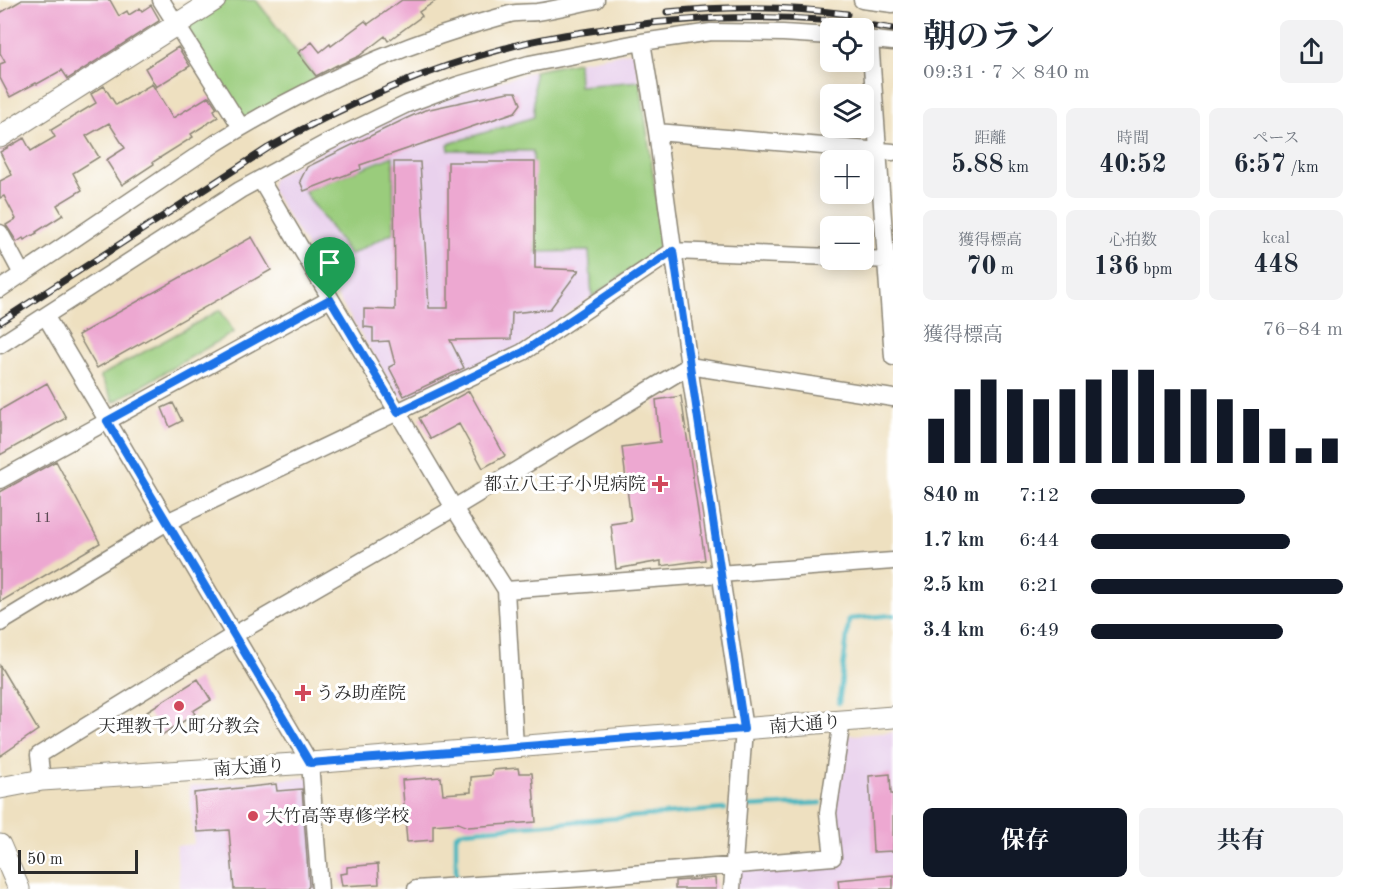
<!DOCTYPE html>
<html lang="ja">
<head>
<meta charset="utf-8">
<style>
	body { margin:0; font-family:"Old Standard TT","Noto Serif JP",serif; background:#f2f2f3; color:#1f2937; height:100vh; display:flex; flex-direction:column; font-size:22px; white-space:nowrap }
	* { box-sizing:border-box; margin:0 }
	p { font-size:20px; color:#747a83 }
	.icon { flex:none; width:33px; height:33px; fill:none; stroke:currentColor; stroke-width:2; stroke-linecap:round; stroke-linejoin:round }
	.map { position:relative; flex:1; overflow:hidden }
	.details { display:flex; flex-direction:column; background:#fff; width:480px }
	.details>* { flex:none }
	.tools { position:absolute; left:820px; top:18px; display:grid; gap:12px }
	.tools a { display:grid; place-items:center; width:54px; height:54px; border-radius:9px; background:#fff; box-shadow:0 3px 15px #0003; font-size:30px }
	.scale { position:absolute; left:18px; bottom:15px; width:120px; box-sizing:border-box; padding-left:6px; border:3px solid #2b2b2b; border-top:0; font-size:16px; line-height:21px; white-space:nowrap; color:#2b2b2b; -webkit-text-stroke:4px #fff; paint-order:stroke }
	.pin { position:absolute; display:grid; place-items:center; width:51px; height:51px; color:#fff; margin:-62px -26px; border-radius:50% 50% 50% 0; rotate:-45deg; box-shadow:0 0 6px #0007 }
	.pin .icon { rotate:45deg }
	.round { display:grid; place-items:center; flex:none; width:63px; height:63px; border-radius:9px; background:#f2f2f3 }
	.summary { display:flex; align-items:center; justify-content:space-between; height:102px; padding:0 30px }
	h1 { font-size:33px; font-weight:700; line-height:45px }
	.metrics { display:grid; grid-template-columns:repeat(3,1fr); gap:9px; height:102px; padding:6px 30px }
	.metrics div { display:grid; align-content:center; border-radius:9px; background:#f2f2f3; text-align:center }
	.metrics b { font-size:26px; font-weight:700 }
	.metrics small { font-size:16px; font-weight:400 }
	.metrics p { font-size:16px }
	.chart { height:168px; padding:12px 30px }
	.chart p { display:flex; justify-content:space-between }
	.chart svg { width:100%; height:108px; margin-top:6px; stroke:#111827; stroke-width:6 }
	.button { display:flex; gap:12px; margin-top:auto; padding:12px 30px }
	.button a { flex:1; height:69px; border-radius:9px; background:#111827; color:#fff; font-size:24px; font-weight:700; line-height:69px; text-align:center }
	.button a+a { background:#f2f2f3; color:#1f2937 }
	ul { padding:0 30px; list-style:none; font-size:20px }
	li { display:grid; grid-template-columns:96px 72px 1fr; align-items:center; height:45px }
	li i { height:15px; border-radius:8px; background:#111827 }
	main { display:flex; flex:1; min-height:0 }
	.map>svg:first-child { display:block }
	.built { fill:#e9d1ed }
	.green { fill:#9acc7c; stroke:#627c54; stroke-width:1.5 }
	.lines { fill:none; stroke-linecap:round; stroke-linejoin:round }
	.stream { stroke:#47b6bf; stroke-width:4.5 }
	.building { fill:#eda8d1 }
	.minor-casing { stroke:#8c8676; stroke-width:19 }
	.tertiary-casing { stroke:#8c8676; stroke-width:23 }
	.minor { stroke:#fff; stroke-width:16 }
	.tertiary { stroke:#fff; stroke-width:21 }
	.rail-casing { stroke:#2b2b2b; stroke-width:7 }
	.rail { stroke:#fff; stroke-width:4.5; stroke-dasharray:14; stroke-linecap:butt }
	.route-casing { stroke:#fff; stroke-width:12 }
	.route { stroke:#1a73e8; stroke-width:8 }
	.poi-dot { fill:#d1495b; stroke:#fff; stroke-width:2 }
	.labels { text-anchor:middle; stroke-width:6; stroke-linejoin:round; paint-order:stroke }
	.number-label { font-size:15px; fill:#5c4a54 }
	.poi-label { font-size:18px; fill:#2b2b2b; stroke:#fff; text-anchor:start }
	.street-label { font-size:18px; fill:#2b2b2b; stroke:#fff }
</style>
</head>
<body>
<main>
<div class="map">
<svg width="893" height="889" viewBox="0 0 893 889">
	<rect width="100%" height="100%" fill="#fff"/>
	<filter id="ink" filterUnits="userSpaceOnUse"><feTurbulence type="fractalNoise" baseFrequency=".0167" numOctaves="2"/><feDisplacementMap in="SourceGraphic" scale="12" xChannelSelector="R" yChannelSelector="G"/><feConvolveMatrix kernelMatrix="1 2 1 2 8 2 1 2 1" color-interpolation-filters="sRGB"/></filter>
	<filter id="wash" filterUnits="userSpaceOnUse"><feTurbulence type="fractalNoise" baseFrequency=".008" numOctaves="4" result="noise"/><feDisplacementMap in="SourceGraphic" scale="24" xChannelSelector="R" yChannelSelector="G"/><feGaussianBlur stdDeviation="1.35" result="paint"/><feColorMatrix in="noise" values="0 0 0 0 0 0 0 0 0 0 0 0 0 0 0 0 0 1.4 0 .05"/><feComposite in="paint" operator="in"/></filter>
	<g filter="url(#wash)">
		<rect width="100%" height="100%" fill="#eee0c0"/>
		<path class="built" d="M635 51 663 246 520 347 408 399 399 396 271 189 273 178 327 148 406 113 457 94 545 68Z
			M893 732V889H732L734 866 833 857 840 736Z
			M311 777 320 889H180L176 846 194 844 189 786Z"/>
		<path class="green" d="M215 0H256L319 81 248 118 243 117 177 24Z
			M578 62 579 86 640 81 663 246 592 297 589 251 535 252 533 151 449 150 448 144 534 117V71Z
			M393 156 394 232 350 255 304 191Z
			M220 310 234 332 114 402 100 376Z"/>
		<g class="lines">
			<path class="stream" d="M839 703 849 619 893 615
				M746 807 821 803
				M456 879V835L464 831 725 809"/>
		</g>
		<g id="blocks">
			<path class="building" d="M22 0H110L119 16 127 11 129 15 140 8 142 11 151 5 159 19V21L68 79 62 70 37 84 36 83 10 97 0 78V64L5 62 0 53V13Z
				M402 0H437L419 12 422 16 388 41 385 36 359 56 337 66V65L316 76 298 53 312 42 320 52 330 44 331 46 365 21 368 24Z
				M178 47 190 66 156 87 145 68Z
				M152 84 173 118 209 96 217 108 214 110 218 117 191 134 193 137 153 162 154 164 122 185 106 160 125 148 109 123 86 136 99 157 73 173 82 190 57 205 63 215 36 232 37 233 24 240 23 238 17 242 6 225 16 219 4 196 0 198V181L12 175 0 152 24 138 31 151 55 137 51 130 96 103 91 94 104 86 116 105Z
				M508 92H516L521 104 515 112 360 165 361 169 304 191 300 181 307 167 405 119 425 110Z
				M394 162H420L429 308H448V162H535V268L579 270 550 309 512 313 511 339 450 340 464 368 404 396 389 367 395 364 389 341 373 342V328L364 327V309L395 310Z
				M252 237 271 270 97 368 78 335Z
				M47 383 66 418 0 455V410Z
				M469 391 505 456 483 468 459 424 431 439 419 418Z
				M681 396 705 560 661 566V561L616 569 611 524 631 521 622 447 660 442 656 400Z
				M173 403 182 421 170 427 162 408Z
				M56 461 100 543 0 602V492Z
				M0 666 38 730 0 756Z
				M198 679 211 700 193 711 195 714 162 735 147 711Z
				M518 768 519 773H532L536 822 468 827 458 823 433 825V840L407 842 402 780 441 777 443 794 471 792V777L492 775V770Z
				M890 774 891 794H893V851L873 852 869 776Z
				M276 784 277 791 302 789 309 886 307 889H234L229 830 197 832 194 793Z
				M378 864 379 884 342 886 340 874 347 873V867Z
				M893 875V889H839L838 880Z
				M715 878 716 889H675V881Z"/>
		</g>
	</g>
	<g filter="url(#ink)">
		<use href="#blocks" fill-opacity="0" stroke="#8c8676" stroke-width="1.5"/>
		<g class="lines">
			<g class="minor-casing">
				<path id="minor" d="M161 0 241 127
					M862 0 893 4
					M864 39 893 42
					M870 39 893 357
					M642 42 657 132 689 366 744 729 732 889
					M657 132 893 152
					M260 179 454 508 506 590 515 747
					M0 233 22 274
					M864 259 893 260
					M0 289 216 143C307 86 406 42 510 14 519 12 528 13 537 12 557 9 576 4 596 0
					M46 317 310 763 320 889
					M0 345 240 190 328 142 407 104 458 85 529 64 642 42 711 32 783 33 831 36
					M0 480 330 299
					M506 590 893 561
					M0 623 167 522 523 352 673 251 831 257
					M42 780 39 755 234 635 454 508 689 366 893 398
					M416 889 584 878 833 857 828 813 842 721"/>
			</g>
			<g class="tertiary-casing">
				<path id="tertiary" d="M0 137 215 0
					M0 788 42 780 310 763 893 717
					M0 845 19 889"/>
			</g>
			<use href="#minor" class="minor"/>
			<use href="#tertiary" class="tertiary"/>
			<g class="rail-casing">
				<path id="rail" d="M667 12C726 6 787 6 847 14
					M0 322 268 148C343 106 422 70 506 48 533 40 562 35 590 31 666 19 744 14 821 20 845 21 869 25 893 29"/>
			</g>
			<use href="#rail" class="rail"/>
		</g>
	</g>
	<g class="lines" filter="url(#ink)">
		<g class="route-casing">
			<path id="route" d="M673 251 744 729 310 763 107 421 330 299 398 412 523 352Z"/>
		</g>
		<use href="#route" class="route"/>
	</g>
	<g class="poi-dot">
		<path d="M657 475h6v6h6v6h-6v6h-6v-6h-6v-6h6z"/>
		<path d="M300 684h6v6h6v6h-6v6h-6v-6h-6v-6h6z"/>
		<circle cx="179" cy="706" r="6"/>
		<circle cx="253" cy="816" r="6"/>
	</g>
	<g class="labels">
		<g class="number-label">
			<text x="43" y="522">11</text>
		</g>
		<g class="poi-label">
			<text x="646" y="490" text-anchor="end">都立八王子小児病院</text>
			<text x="316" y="699">うみ助産院</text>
			<text x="179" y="732" text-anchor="middle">天理教千人町分教会</text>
			<text x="265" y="822">大竹高等専修学校</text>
		</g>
		<g class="street-label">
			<text transform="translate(805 724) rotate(-5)" y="6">南大通り</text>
			<text transform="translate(249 767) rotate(-4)" y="6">南大通り</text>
		</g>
	</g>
</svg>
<div class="tools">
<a><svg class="icon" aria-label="locate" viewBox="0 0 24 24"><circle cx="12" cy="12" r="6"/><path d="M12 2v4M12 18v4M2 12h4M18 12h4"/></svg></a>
<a><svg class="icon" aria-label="layers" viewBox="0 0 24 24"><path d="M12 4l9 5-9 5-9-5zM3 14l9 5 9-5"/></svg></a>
<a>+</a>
<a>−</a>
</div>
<div class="scale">50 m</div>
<div class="pin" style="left:330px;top:299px;background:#1e9e55"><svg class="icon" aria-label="arrive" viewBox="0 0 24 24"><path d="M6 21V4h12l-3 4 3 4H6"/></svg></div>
</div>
<section class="details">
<div class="summary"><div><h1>朝のラン</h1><p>09:31 · 7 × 840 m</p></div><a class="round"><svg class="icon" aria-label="share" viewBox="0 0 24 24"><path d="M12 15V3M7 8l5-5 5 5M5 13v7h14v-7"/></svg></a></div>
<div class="metrics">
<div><p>距離</p><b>5.88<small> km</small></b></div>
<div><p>時間</p><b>40:52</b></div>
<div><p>ペース</p><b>6:57<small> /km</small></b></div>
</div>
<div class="metrics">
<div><p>獲得標高</p><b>70<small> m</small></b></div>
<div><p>心拍数</p><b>136<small> bpm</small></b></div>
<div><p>kcal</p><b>448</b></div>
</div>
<div class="chart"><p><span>獲得標高</span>76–84 m</p>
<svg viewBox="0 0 160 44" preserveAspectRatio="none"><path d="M5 44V26M15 44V14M25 44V10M35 44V14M45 44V18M55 44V14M65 44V10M75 44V6M85 44V6M95 44V14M105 44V14M115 44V18M125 44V22M135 44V30M145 44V38M155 44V34"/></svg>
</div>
<ul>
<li><b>840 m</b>7:12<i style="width:61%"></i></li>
<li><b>1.7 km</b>6:44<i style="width:79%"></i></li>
<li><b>2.5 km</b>6:21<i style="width:100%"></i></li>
<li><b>3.4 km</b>6:49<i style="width:76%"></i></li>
</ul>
<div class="button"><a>保存</a><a>共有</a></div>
</section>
</main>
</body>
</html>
